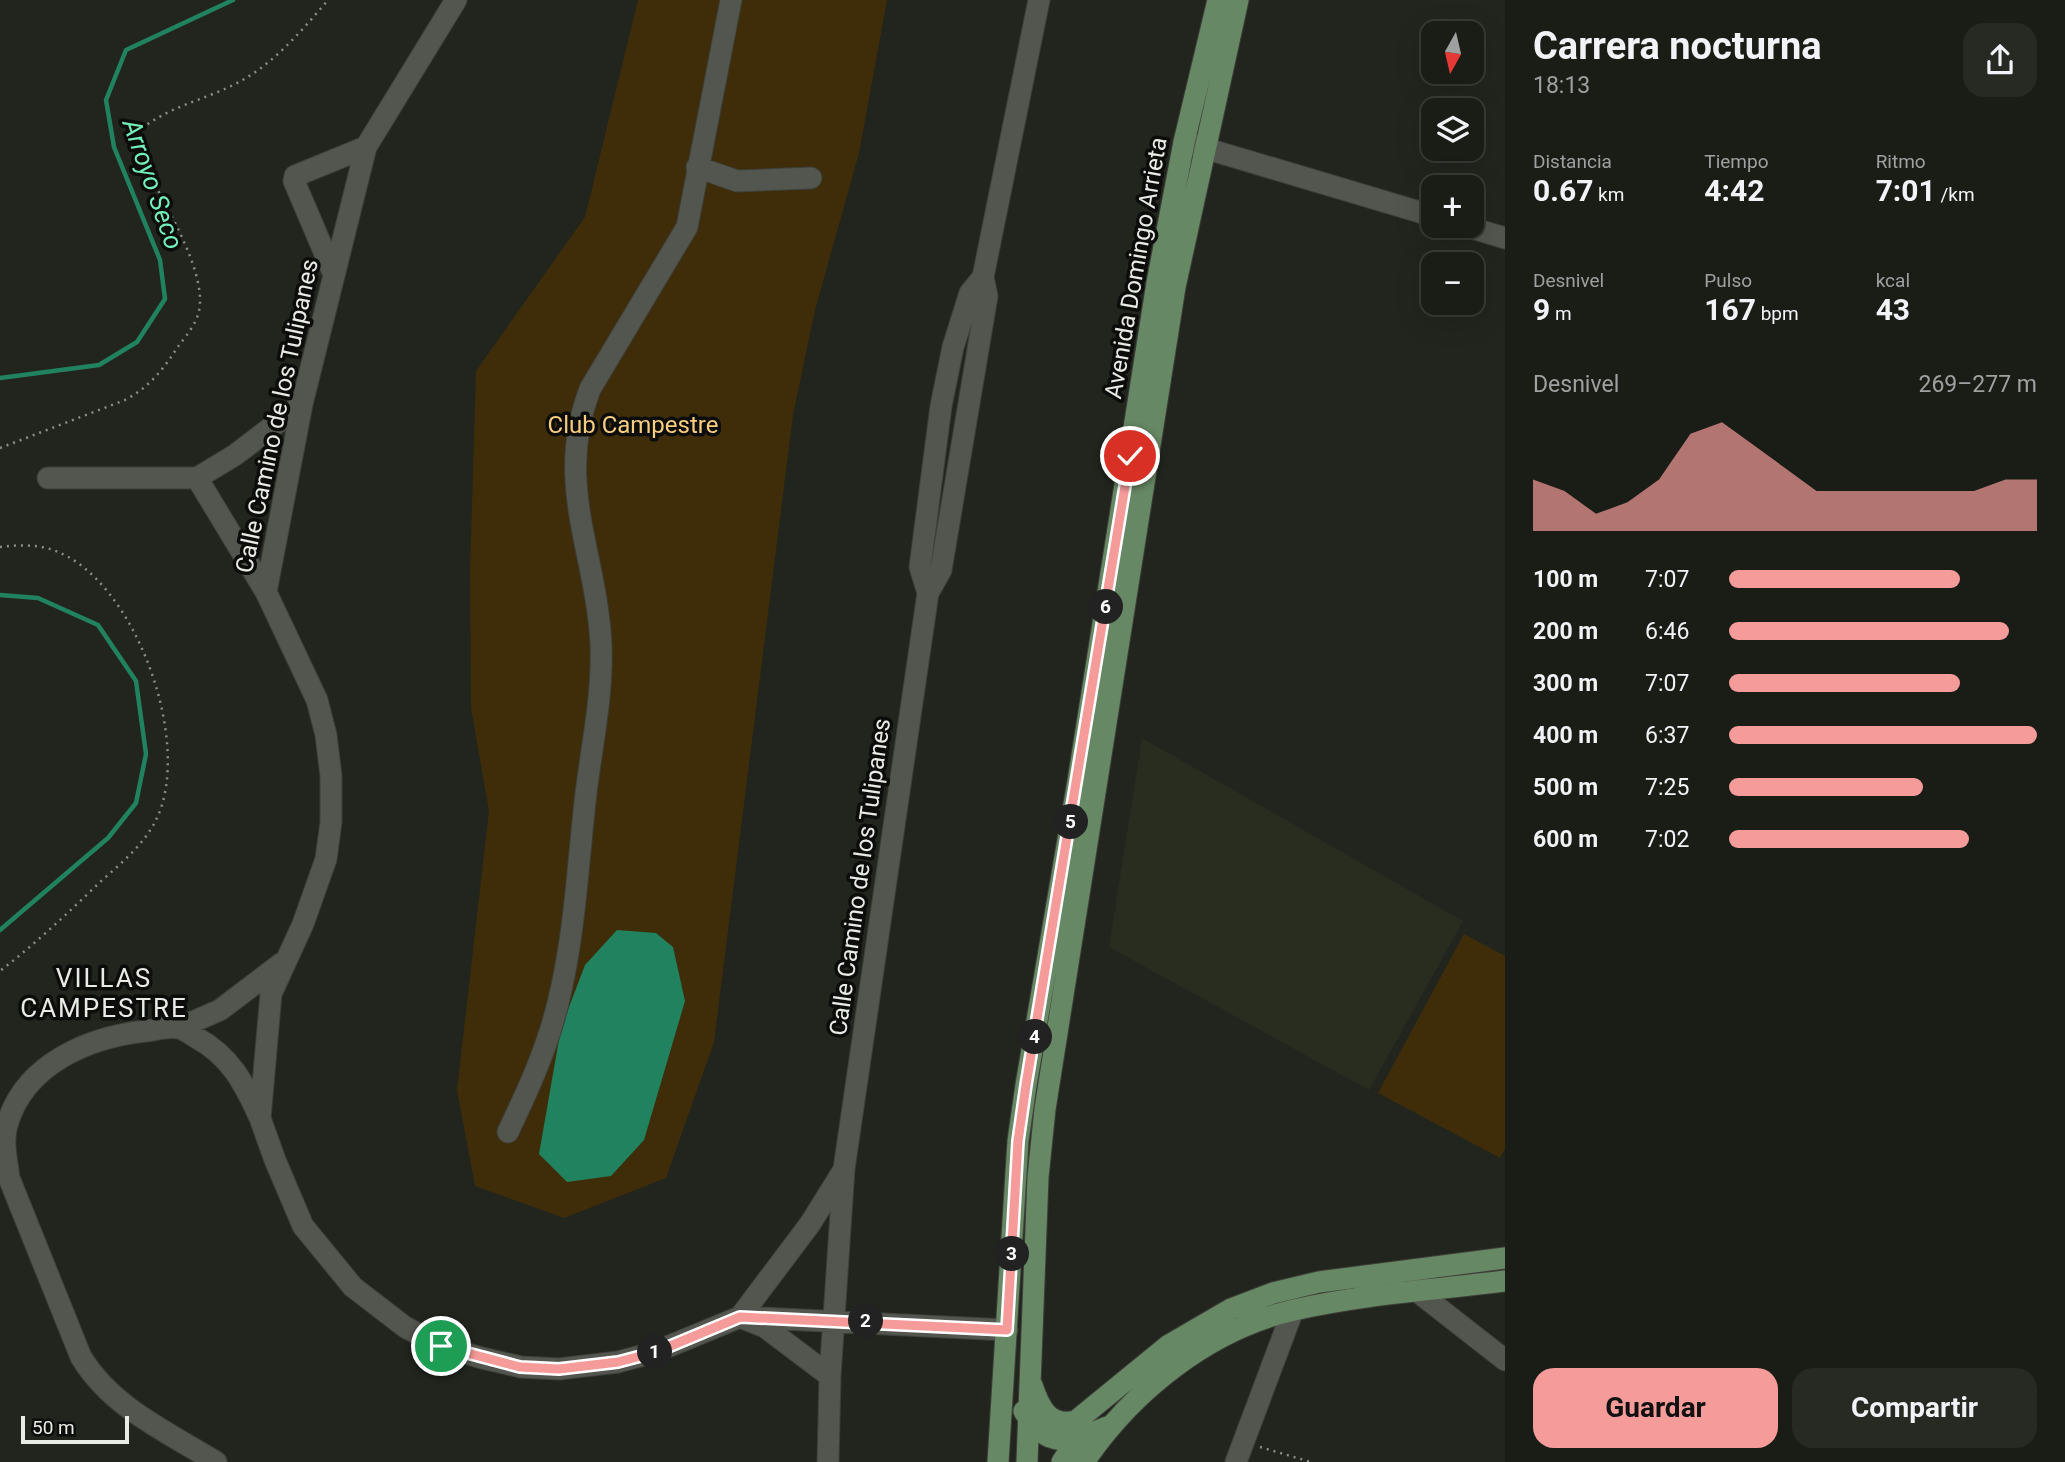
<!DOCTYPE html>
<html lang="es">
<head>
<meta charset="utf-8">
<style>
	body { margin:0; font-family:Roboto,sans-serif; background:#272923; color:#f1f3f6; height:100vh; display:flex; flex-direction:column; font-size:26px; white-space:nowrap }
	* { box-sizing:border-box; margin:0 }
	p { font-size:23px; color:#9fa1a1 }
	.icon { flex:none; width:38px; height:38px; fill:none; stroke:currentColor; stroke-width:2; stroke-linecap:round; stroke-linejoin:round }
	.map { position:relative; flex:1; overflow:hidden }
	.panel { display:flex; flex-direction:column; background:#1a1c16; width:560px }
	.panel>* { flex:none }
	.needle { width:46px; rotate:188deg }
	.fabs { position:absolute; left:1421px; top:21px; display:grid; gap:14px }
	.fabs a { display:grid; place-items:center; width:63px; height:63px; border-radius:14px; background:#1a1c16; box-shadow:0 7px 28px #0002,0 0 0 2px #383a35; font-size:35px }
	.scale { position:absolute; left:21px; bottom:18px; width:108px; box-sizing:border-box; padding-left:7px; border:4px solid #e9ebe6; border-top:0; font-size:19px; line-height:24px; white-space:nowrap; color:#e9ebe6; -webkit-text-stroke:5px #0c0d0a; paint-order:stroke }
	.pin { position:absolute; display:grid; place-items:center; width:60px; height:60px; color:#fff; margin:-30px; border:4px solid #fff; border-radius:50%; box-shadow:0 2px 7px #0007 }
	.km { position:absolute; width:35px; height:35px; margin:-18px; border-radius:50%; background:#222; color:#fff; font-size:19px; line-height:35px; text-align:center }
	.round { display:grid; place-items:center; flex:none; width:74px; height:74px; border-radius:21px; background:#272923 }
	.headline { display:flex; align-items:center; justify-content:space-between; height:119px; padding:0 28px }
	h1 { font-size:38px; font-weight:700; line-height:52px }
	.metrics { display:grid; grid-template-columns:repeat(3,1fr); gap:10px; height:119px; padding:7px 28px }
	.metrics div { display:grid; align-content:center }
	.metrics b { font-size:30px; font-weight:700 }
	.metrics small { font-size:19px; font-weight:400 }
	.metrics p { font-size:19px }
	.chart { height:196px; padding:14px 28px }
	.chart p { display:flex; justify-content:space-between }
	.chart svg { width:100%; height:126px; margin-top:7px; fill:#f59b9a; opacity:.7 }
	.primary-button { display:flex; gap:14px; margin-top:auto; padding:14px 28px }
	.primary-button a { flex:1; height:80px; border-radius:21px; background:#f59b9a; color:#111; font-size:28px; font-weight:700; line-height:80px; text-align:center }
	.primary-button a+a { background:#272923; color:#f1f3f6 }
	ul { padding:0 28px; list-style:none; font-size:23px }
	li { display:grid; grid-template-columns:112px 84px 1fr; align-items:center; height:52px }
	li i { height:18px; border-radius:9px; background:#f59b9a }
	main { display:flex; flex:1; min-height:0 }
	.map>svg:first-child { display:block }
	.built { fill:#282d20 }
	.green { fill:#3e2d08 }
	.water { fill:#20825e }
	.lines { fill:none; stroke-linecap:round; stroke-linejoin:round }
	.stream { stroke:#20825e; stroke-width:4.5 }
	.minor-casing { stroke:#3d3f39; stroke-width:23 }
	.major-casing { stroke:#3d3f39; stroke-width:23 }
	.path { stroke:#8b8e88; stroke-width:2.5; stroke-dasharray:2 5; stroke-linecap:butt }
	.minor { stroke:#53564e; stroke-width:21 }
	.major { stroke:#678864; stroke-width:21 }
	.route-casing { stroke:#fff; stroke-width:14 }
	.route { stroke:#f59b9a; stroke-width:9 }
	.labels { text-anchor:middle; stroke-width:7; stroke-linejoin:round; paint-order:stroke }
	.street-label { font-size:24px; fill:#e9ebe6; stroke:#0c0d0a }
	.park-label { font-size:24px; fill:#f7cd7e; stroke:#0c0d0a }
	.water-label { font-size:26px; font-style:italic; fill:#73efbb; stroke:#0c0d0a }
	.neighbourhood-label { font-size:26px; letter-spacing:2px; fill:#e9ebe6; stroke:#0c0d0a }
</style>
</head>
<body>
<main>
<div class="map">
<svg width="1505" height="1462" viewBox="0 0 1505 1462">
	<rect width="100%" height="100%" fill="#22251e"/>
	<path class="built" d="M1142 738 1463 921 1369 1090 1109 947Z"/>
	<path class="green" d="M638 0H887L859 153 815 310 793 415 714 1042 666 1178 564 1218 475 1186 457 1090 489 811 471 708 470 570 476 371 585 217Z
		M1464 934 1505 956V1149L1500 1158 1378 1093Z"/>
	<path class="water" d="M617 930 656 933 673 947 685 1001 644 1140 611 1176 567 1182 539 1154 561 1028 585 965Z"/>
	<g class="lines">
		<path class="stream" d="M0 378 99 365 137 342 165 299 160 260 114 147 106 100 126 50 233 0
			M0 595 38 598 98 625 136 681 146 754 136 803 108 838 0 930"/>
		<g class="minor-casing">
			<path id="minor" d="M456 0 366 147 302 404 266 592 317 700 326 735 331 776V822L326 859 303 924 271 994 260 1118 275 1160 303 1226 353 1287 405 1327 441 1346 482 1358 521 1367 559 1369 618 1362 655 1352 740 1317 1007 1330
				M1184 142 1433 216
				M697 167 737 181 811 178
				M1465 226 1505 238
				M334 275 294 181 295 176 366 147
				M48 478H197L235 455 302 404
				M197 478 266 592
				M928 593 920 567 941 406 953 347 970 293 983 277
				M179 1028 220 1010 282 963
				M508 1132C528 1090 547 1049 558 1003 575 935 578 862 586 793 592 744 603 694 601 644 596 550 554 484 590 389L687 227 731 0
				M1417 1278 1418 1292 1505 1360
				M830 1376 765 1327 740 1317 810 1224 843 1171
				M216 1462C167 1432 111 1407 81 1357L9 1178C7 1161 2 1142 7 1125 24 1064 89 1037 146 1031 155 1030 168 1026 178 1028 184 1029 192 1035 197 1038 230 1056 244 1083 259 1116
				M828 1462 830 1376 844 1169 928 593 941 570 987 296 983 277 1039 0
				M1236 1462 1293 1310"/>
		</g>
		<g class="major-casing">
			<path id="major" d="M1032 1385C1039 1407 1049 1428 1076 1421L1169 1345 1231 1309 1273 1293 1319 1282 1505 1258
				M1024 1411C1047 1451 1071 1442 1107 1427
				M998 1462 1018 1141 1026 1085 1078 781 1157 283 1184 142 1218 0
				M1027 1462 1038 1177 1045 1109 1175 287 1238 0
				M1062 1462 1081 1433
				M1084 1462C1132 1391 1209 1329 1294 1310 1363 1294 1435 1290 1505 1281"/>
		</g>
		<path class="path" d="M0 448 125 400C148 388 163 370 177 348 185 337 196 325 199 311 208 269 157 192 138 153 137 142 139 131 148 124 178 103 215 97 246 78 278 59 304 28 328 0
			M0 547C17 545 36 544 53 550 135 578 194 744 156 820 144 845 119 865 99 883 67 914 35 944 0 971
			M1260 1447 1311 1462"/>
		<use href="#minor" class="minor"/>
		<use href="#major" class="major"/>
	</g>
	<g class="lines">
		<g class="route-casing">
			<path id="route" d="M441 1346 520 1367 559 1369 618 1362 656 1352 740 1317 1007 1330 1018 1141 1026 1085 1130 456"/>
		</g>
		<use href="#route" class="route"/>
	</g>
	<g class="labels">
		<g class="street-label">
			<text transform="translate(1136 268) rotate(-80)" y="8">Avenida Domingo Arrieta</text>
			<text transform="translate(277 416) rotate(-78)" y="8">Calle Camino de los Tulipanes</text>
			<text transform="translate(860 877) rotate(-82)" y="8">Calle Camino de los Tulipanes</text>
		</g>
		<g class="park-label">
			<text x="633" y="433">Club Campestre</text>
		</g>
		<g class="water-label">
			<text transform="translate(153 184) rotate(71)" y="9">Arroyo Seco</text>
		</g>
		<g class="neighbourhood-label">
			<text x="104" y="987">VILLAS<tspan x="104" dy="30">CAMPESTRE</tspan></text>
		</g>
	</g>
</svg>
<div class="fabs">
<a><svg class="needle" viewBox="-14 -14 28 28"><path d="M0-13l5 13h-10z" fill="#e53935"/><path d="M0 13l5-13h-10z" fill="#9fa1a1"/></svg></a>
<a><svg class="icon" aria-label="layers" viewBox="0 0 24 24"><path d="M12 4l9 5-9 5-9-5zM3 14l9 5 9-5"/></svg></a>
<a>+</a>
<a>−</a>
</div>
<div class="scale">50 m</div>
<div class="pin" style="left:441px;top:1346px;background:#1e9e55"><svg class="icon" aria-label="arrive" viewBox="0 0 24 24"><path d="M6 21V4h12l-3 4 3 4H6"/></svg></div>
<div class="pin" style="left:1130px;top:456px;background:#d93025"><svg class="icon" aria-label="check" viewBox="0 0 24 24"><path d="M5 12l5 5 9-10"/></svg></div>
<b class="km" style="left:655px;top:1352px">1</b>
<b class="km" style="left:866px;top:1321px">2</b>
<b class="km" style="left:1012px;top:1254px">3</b>
<b class="km" style="left:1035px;top:1037px">4</b>
<b class="km" style="left:1071px;top:822px">5</b>
<b class="km" style="left:1106px;top:607px">6</b>
</div>
<section class="panel">
<div class="headline"><div><h1>Carrera nocturna</h1><p>18:13</p></div><a class="round"><svg class="icon" aria-label="share" viewBox="0 0 24 24"><path d="M12 15V3M7 8l5-5 5 5M5 13v7h14v-7"/></svg></a></div>
<div class="metrics">
<div><p>Distancia</p><b>0.67<small> km</small></b></div>
<div><p>Tiempo</p><b>4:42</b></div>
<div><p>Ritmo</p><b>7:01<small> /km</small></b></div>
</div>
<div class="metrics">
<div><p>Desnivel</p><b>9<small> m</small></b></div>
<div><p>Pulso</p><b>167<small> bpm</small></b></div>
<div><p>kcal</p><b>43</b></div>
</div>
<div class="chart"><p><span>Desnivel</span>269–277 m</p>
<svg viewBox="0 0 160 44" preserveAspectRatio="none"><path d="M0 44V26L10 30L20 38L30 34L40 26L50 10L60 6L70 14L80 22L90 30L100 30L110 30L120 30L130 30L140 30L150 26L160 26V44z"/></svg>
</div>
<ul>
<li><b>100 m</b>7:07<i style="width:75%"></i></li>
<li><b>200 m</b>6:46<i style="width:91%"></i></li>
<li><b>300 m</b>7:07<i style="width:75%"></i></li>
<li><b>400 m</b>6:37<i style="width:100%"></i></li>
<li><b>500 m</b>7:25<i style="width:63%"></i></li>
<li><b>600 m</b>7:02<i style="width:78%"></i></li>
</ul>
<div class="primary-button"><a>Guardar</a><a>Compartir</a></div>
</section>
</main>
</body>
</html>
